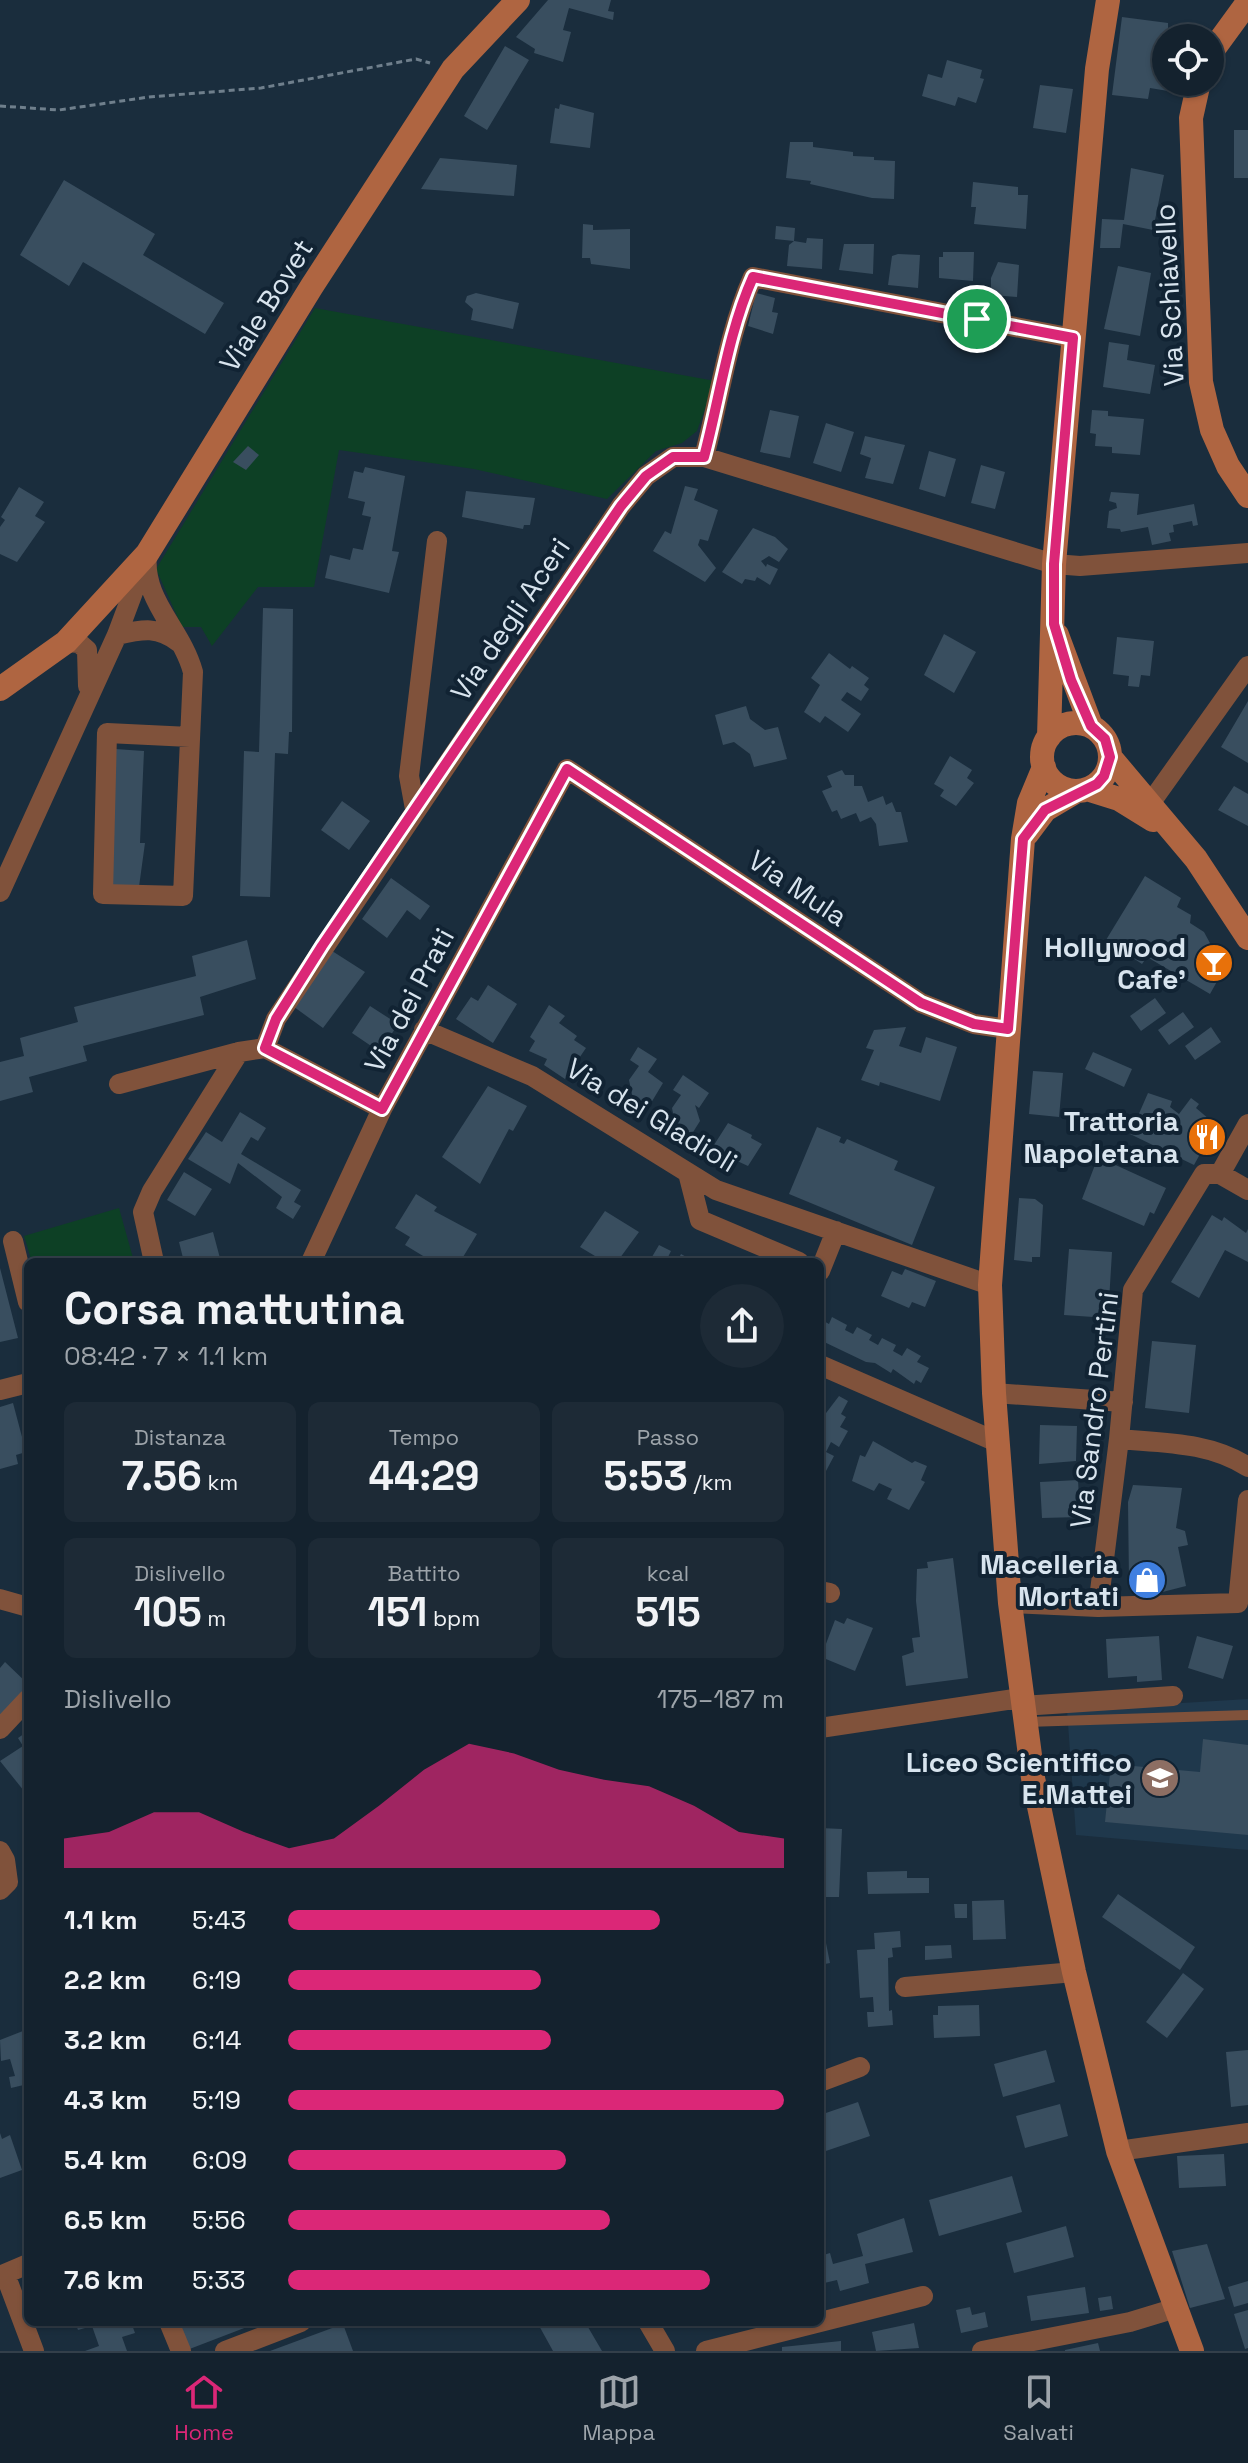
<!DOCTYPE html>
<html lang="it">
<head>
<meta charset="utf-8">
<style>
	body { margin:0; font-family:"Space Grotesk",sans-serif; background:#1d2a36; color:#f1f3f6; height:100vh; display:flex; flex-direction:column; font-size:30px; white-space:nowrap }
	* { box-sizing:border-box; margin:0 }
	p { font-size:26px; color:#9da4aa }
	.icon { flex:none; width:44px; height:44px; fill:none; stroke:currentColor; stroke-width:2; stroke-linecap:round; stroke-linejoin:round }
	.map { position:relative; flex:1; overflow:hidden }
	.panel { position:absolute; left:24px; top:1258px; width:800px; height:1068px; display:flex; flex-direction:column; background:#14222e; border-radius:12px; box-shadow:0 2px 6px #0004,0 0 0 2px #333f4a }
	.panel>* { flex:none }
	.controls { position:absolute; left:1152px; top:24px; display:grid; gap:16px }
	.controls a { display:grid; place-items:center; width:72px; height:72px; border-radius:50%; background:#14222e; box-shadow:0 2px 6px #0004,0 0 0 2px #333f4a; font-size:40px }
	.pin { position:absolute; display:grid; place-items:center; width:68px; height:68px; color:#fff; margin:-34px; border:4px solid #fff; border-radius:50%; box-shadow:0 2px 8px #0007 }
	.round { display:grid; place-items:center; flex:none; width:84px; height:84px; border-radius:42px; background:#1d2a36 }
	.headline { display:flex; align-items:center; justify-content:space-between; height:136px; padding:0 40px }
	h1 { font-size:44px; font-weight:700; line-height:60px }
	.stats { display:grid; grid-template-columns:repeat(3,1fr); gap:12px; height:136px; padding:8px 40px }
	.stats div { display:grid; align-content:center; border-radius:12px; background:#1d2a36; text-align:center }
	.stats b { font-size:40px; font-weight:700 }
	.stats small { font-size:22px; font-weight:400 }
	.stats p { font-size:22px }
	.chart { height:224px; padding:16px 40px }
	.chart p { display:flex; justify-content:space-between }
	.chart svg { width:100%; height:144px; margin-top:8px; fill:#db2777; opacity:.7 }
	ul { padding:0 40px; list-style:none; font-size:26px }
	li { display:grid; grid-template-columns:128px 96px 1fr; align-items:center; height:60px }
	li i { height:20px; border-radius:10px; background:#db2777 }
	.menu { display:flex; justify-content:space-around; align-items:center; height:112px; border-top:2px solid #333f4a; background:#14222e; font-size:22px; color:#9da4aa }
	.menu a { display:grid; justify-items:center; gap:4px }
	.menu .active { color:#db2777 }
	.map>svg:first-child { display:block }
	.built { fill:#1f384c }
	.green { fill:#0d4025 }
	.building { fill:#394e5f }
	.lines { fill:none; stroke-linecap:round; stroke-linejoin:round }
	.path { stroke:#6f7f8c; stroke-width:3; stroke-dasharray:6 4; stroke-linecap:butt }
	.lane { stroke:#80523b; stroke-width:10 }
	.street { stroke:#80523b; stroke-width:20 }
	.secondary { stroke:#af6541; stroke-width:24 }
	.route-casing { stroke:#fff; stroke-width:16 }
	.route { stroke:#db2777; stroke-width:10 }
	.labels { text-anchor:middle; stroke-width:8; stroke-linejoin:round; paint-order:stroke }
	.street-label { font-size:28px; fill:#d8e4ee; stroke:#112333 }
	.poi-label { font-size:28px; font-weight:bold; fill:#d8e4ee; stroke:#112333; text-anchor:end }
</style>
</head>
<body>
<div class="map">
<svg width="1248" height="2351" viewBox="0 0 1248 2351">
	<rect width="100%" height="100%" fill="#1a2d3d"/>
	<path class="built" d="M1248 1699V1850L1076 1835 1067 1710Z"/>
	<path class="green" d="M315 308 715 381 697 431 682 443 656 451 607 499 474 469 339 450 314 587H258L212 646 201 627H182L156 569Z
		M119 1208 133 1258 121 1262H32L24 1236Z"/>
	<path class="building" d="M548 0H611L608 11 614 12 613 20 569 8 563 30 571 32 563 62 534 53 535 49 516 37Z
		M1122 17 1168 23V91L1150 88 1148 99 1112 95Z
		M505 46 529 60 487 130 464 116Z
		M947 60 982 70 980 78 984 79 976 103 958 97 955 106 922 96 928 74 942 78Z
		M1040 85 1073 89 1066 133 1033 128Z
		M560 104 594 113 590 148 550 143 555 108 559 109Z
		M1234 130H1248V178H1234Z
		M790 142H813V147L853 152V156L874 157V160L895 161 894 199 872 198 810 184 811 181 786 178Z
		M440 158 517 165 514 196 421 189Z
		M1131 168 1164 175 1153 230 1123 224 1120 248H1100L1102 219 1124 220Z
		M64 180 155 234 143 255 224 303 205 334 83 262 69 286 20 255Z
		M973 182 1018 187V195H1028L1026 229 974 224 976 207H971Z
		M583 224 593 225V230L630 229V269L591 264 590 258H582Z
		M776 226 795 228 794 241 775 239Z
		M807 238 823 239 822 269 787 266 789 245 794 241 806 243Z
		M844 244H874L873 274 839 270Z
		M943 252H974L973 281 939 278V257H943Z
		M898 254 920 255 918 288 888 285 892 256Z
		M998 262 1019 265 1017 297 991 295V278Z
		M1118 266 1151 273 1140 336 1104 329Z
		M476 293 519 303 513 329 471 320 473 309 465 302 467 296Z
		M756 293 775 298 772 312 778 313 773 334 748 326Z
		M1109 342 1129 345 1127 360 1155 365 1150 394 1103 387Z
		M770 410 799 416 790 458 760 452Z
		M1092 410 1108 411V416L1144 419 1140 455 1112 453V447L1095 446 1096 434 1090 433Z
		M826 423 854 432 841 472 813 463Z
		M865 436 905 445 893 484 865 478 871 458 860 454Z
		M248 446 259 455 246 470 233 462Z
		M929 451 956 459 945 497 919 489Z
		M981 465 1005 472 995 509 971 503Z
		M365 467 405 476 392 551 399 552 389 593 325 578 330 555 350 560 353 548 363 550 371 517 362 515 365 502 348 498 354 471 363 473Z
		M685 486 698 489 694 500 718 510 708 541 700 539 698 545 716 568 705 582 653 551 665 531 671 534Z
		M19 487 44 502 35 516 45 522 17 562 0 554V527L5 520 1 517Z
		M466 491 535 498 530 525H524L523 529 462 517Z
		M1111 492 1139 494 1137 515 1194 504 1198 525 1193 526 1192 521 1173 525 1174 532 1169 533 1171 541 1152 545 1148 527 1121 532 1120 529 1107 528 1109 511 1117 508 1116 503 1109 501Z
		M753 528 775 537 788 549 779 562 769 556 761 561 766 567 767 564 778 569 770 585 757 577 755 581 745 579 742 584 722 572Z
		M263 608 293 609 292 732H289L288 754 275 753 270 897 240 896 244 751 259 752Z
		M944 634 976 652 954 693 924 675Z
		M1117 637 1154 641 1150 676 1141 675 1139 687 1128 686 1129 676 1113 674Z
		M829 653 850 669 852 666 869 678 864 685 869 689 861 701 847 692 841 700 861 714 848 732 825 716 820 723 804 712 820 685 811 678Z
		M1248 701V763L1221 747Z
		M746 706 750 719 765 730 778 727 787 759 754 767 750 754 734 742 723 745 715 715Z
		M115 749 144 751 140 843H145L138 894 111 893Z
		M950 756 972 770 967 778 974 783 956 806 940 796 944 790 934 784Z
		M842 770 845 775H854V786H862L868 802 883 796 886 805 892 802 896 812H901L908 842 879 846 876 824 871 817 860 822 856 813 841 819 837 810 832 812 822 791 832 787 827 776Z
		M1234 786 1248 794V826L1218 810Z
		M342 801 370 821 349 850 321 830Z
		M1145 876 1181 898 1177 907 1191 915 1190 923 1204 932 1224 969 1210 994 1147 957 1142 964 1106 940Z
		M391 878 430 906 420 920 407 910 387 938 362 919Z
		M247 940 256 979 200 997 204 1015 83 1046 87 1061 29 1077 33 1092 0 1101V1062L24 1056 20 1038 78 1022 74 1007 196 976 192 956Z
		M329 949 365 972 323 1028 290 1004Z
		M488 985 517 1004 493 1043 456 1019 471 997 478 1001Z
		M1155 998 1166 1013 1141 1031 1130 1016Z
		M549 1005 565 1016 559 1023 577 1036 574 1040 586 1048 565 1079 544 1065 547 1059 529 1051 535 1041 530 1037Z
		M370 1006 398 1024 380 1052 352 1033Z
		M1183 1012 1194 1027 1169 1045 1158 1030Z
		M906 1027 899 1046 921 1053 926 1037 957 1047 940 1101 880 1082 879 1086 861 1080 874 1050 866 1048 874 1030Z
		M1211 1027 1221 1042 1195 1060 1185 1046Z
		M638 1047 657 1059 648 1072 663 1083 648 1108 633 1099 629 1080 639 1066 630 1060Z
		M1093 1052 1132 1069 1124 1087 1085 1069Z
		M1033 1071 1063 1073 1059 1117 1029 1114Z
		M683 1075 709 1093 699 1108 695 1105 700 1121 690 1137 676 1128 672 1108 681 1095 673 1090Z
		M488 1086 527 1106 513 1131 509 1129 480 1184 442 1157Z
		M1148 1093 1172 1101 1170 1107 1179 1114 1191 1098 1199 1104 1196 1108 1216 1125 1194 1165 1130 1134Z
		M240 1112 266 1128 258 1141 251 1137 241 1154 301 1190 294 1202 301 1206 293 1219 276 1208 282 1197 238 1163 230 1184 188 1159 206 1132 222 1142Z
		M728 1123 752 1135 751 1138 762 1144 748 1166 722 1154 724 1150 714 1145Z
		M817 1127 841 1137 839 1142 844 1144 847 1139 898 1161 894 1170 935 1187 912 1245 789 1194Z
		M1098 1157 1166 1188 1154 1214 1150 1212 1144 1226 1082 1199Z
		M184 1172 212 1189 195 1216 167 1200Z
		M416 1194 437 1207 434 1211 477 1234 460 1262H433L405 1245 410 1237 395 1228Z
		M1019 1198 1035 1199 1043 1205 1040 1257H1032V1262L1014 1260Z
		M605 1211 639 1232 617 1262H605L580 1247Z
		M1212 1215 1222 1221 1224 1217 1246 1233 1248 1229V1262L1225 1250 1199 1298 1171 1282Z
		M213 1232 221 1262H184L179 1242Z
		M659 1245 671 1251 668 1257 677 1262 681 1254 695 1262H649Z
		M1069 1249 1112 1252 1108 1318 1064 1315Z
		M0 1268 18 1338 0 1342Z
		M905 1269 936 1281 925 1307 912 1302 909 1308 881 1296 892 1271 902 1275Z
		M832 1317 847 1325 845 1330 853 1334 857 1327 872 1335 869 1340 878 1345 882 1338 896 1345 893 1351 902 1356 907 1348 921 1356 917 1362 929 1368 921 1383 916 1380 914 1384 893 1369 891 1373 875 1363 866 1362 820 1340V1319L829 1324Z
		M1152 1341 1196 1345 1189 1413 1145 1408Z
		M839 1396 848 1401 841 1414 846 1417 840 1427 848 1431 839 1447 831 1442 826 1452 834 1456 826 1471 820 1468V1421Z
		M13 1403 26 1452 16 1455 18 1464 0 1469V1407Z
		M1040 1425 1077 1426 1076 1461 1039 1464Z
		M873 1441 912 1463 915 1461 927 1466 921 1480 925 1482 909 1510 887 1499 892 1489 879 1483 874 1491 852 1481 860 1455 865 1457Z
		M1078 1480 1080 1517 1042 1518 1040 1482Z
		M1133 1485 1182 1488 1176 1528 1185 1531 1188 1545 1178 1547 1186 1586 1139 1598 1136 1580 1129 1581 1128 1502Z
		M953 1558 968 1678 906 1686 902 1656 914 1652 912 1638 920 1637 916 1601 917 1569 928 1568 927 1562Z
		M847 1618 873 1628 855 1671 821 1657 835 1620 844 1624Z
		M1159 1636 1162 1680 1137 1682V1676L1108 1678 1106 1639Z
		M1197 1636 1233 1646 1223 1679 1188 1668Z
		M5 1662 28 1684V1694L0 1723V1668Z
		M28 1731V1788L24 1791 0 1761 23 1746 18 1738Z
		M1203 1739 1248 1745V1835L1105 1822 1111 1764 1200 1772Z
		M820 1828 842 1829 839 1897H820Z
		M907 1871V1878H929V1893L868 1894 867 1872Z
		M1118 1894 1195 1947 1180 1970 1102 1917Z
		M1004 1900 1006 1939 973 1940 972 1901Z
		M954 1904H967V1918H955Z
		M900 1931 901 1947 892 1948 893 1957 888 1958 889 2011 892 2010 893 2025 868 2027 867 2012H874L873 1997 860 1998 857 1950 875 1949 874 1933Z
		M824 1933 830 1963 820 1965V1934Z
		M951 1945 952 1958 925 1960V1946Z
		M1183 1973 1204 1989 1167 2038 1146 2022Z
		M979 2005 980 2036 934 2038 933 2015H938V2006Z
		M28 2029V2084L11 2088 9 2077 15 2076 10 2059 1 2061 0 2040Z
		M1046 2050 1055 2082 1003 2097 994 2064Z
		M1248 2050V2105L1231 2107 1226 2052Z
		M858 2102 870 2136 820 2153V2115Z
		M1060 2104 1068 2136 1025 2148 1016 2116Z
		M0 2133 2 2139 10 2135 22 2170 0 2178Z
		M1224 2154 1226 2186 1179 2188 1177 2156Z
		M1012 2176 1022 2212 939 2236 929 2200Z
		M904 2218 913 2252 865 2264 869 2283 840 2291 837 2280 820 2284V2256L830 2253 833 2264 863 2256 857 2234Z
		M1066 2226 1074 2257 1014 2273 1006 2243Z
		M1207 2244 1225 2299 1190 2308 1172 2251Z
		M1248 2281V2303L1234 2307 1228 2287Z
		M1085 2287 1089 2313 1031 2321 1027 2296Z
		M1111 2296 1113 2309 1100 2311 1098 2298Z
		M970 2307 972 2315 985 2312 988 2327 961 2333 956 2310Z
		M1248 2310V2348L1245 2349 1234 2314Z
		M75 2322H131L135 2333 122 2337 127 2351H85L99 2346 92 2326 78 2330Z
		M177 2322H260L187 2350Z
		M537 2322H585L602 2351H553Z
		M914 2323 919 2348 876 2351 872 2332Z
		M343 2324 353 2351H270Z
		M841 2341V2351H782V2347Z
		M1098 2343 1100 2351H1065V2350Z"/>
	<g class="lines">
		<path class="path" d="M0 106 59 110 149 97 261 88 416 59 430 63"/>
		<path class="lane" d="M1026 1722 1248 1715"/>
		<path class="street" d="M704 457C720 397 728 333 753 277L1073 338
			M147 554C142 601 181 628 193 672L183 896 103 894 107 733 190 737
			M117 635C143 629 158 626 180 643
			M66 642 79 643 87 650 88 686
			M1149 805 1248 666
			M415 809 409 776 437 541
			M0 892 117 635 144 563
			M424 1030 532 1076 716 1190 990 1285
			M119 1084 239 1052
			M382 1109 265 1048 276 1019 621 506 646 476 673 457H704L1054 564 1080 566 1248 553
			M688 1173 700 1220 799 1262
			M1220 1174 1248 1124
			M1220 1174 1248 1190
			M13 1241 28 1302
			M154 1262 143 1212 152 1191 239 1052 265 1048
			M311 1262 382 1109 567 769 921 1003 974 1024 1008 1029
			M820 1271 836 1231
			M820 1365 997 1442
			M0 1390 28 1383
			M994 1393 1123 1402
			M1119 1439C1164 1443 1210 1442 1248 1467
			M820 1591 830 1593
			M0 1599 28 1607
			M1010 1603 1098 1607 1119 1439 1133 1290 1204 1174H1220
			M1098 1607 1238 1603 1248 1500
			M1022 1706 1173 1696
			M820 1728 1021 1698
			M0 1729 28 1699
			M0 1851 5 1860 8 1882 0 1890
			M905 1987 1074 1972
			M820 2082 860 2067
			M1118 2151 1248 2133
			M5 2274 34 2351
			M0 2276 28 2264
			M169 2322 181 2351
			M648 2322 665 2351
			M225 2351 301 2322
			M706 2351 923 2296
			M982 2351 1130 2322 1176 2308"/>
		<path class="secondary" d="M1210 54 1248 2
			M1199 82 1191 118 1201 382 1212 430 1228 466 1248 496
			M1057 635 1091 726
			M0 689 66 642 147 554 312 286 453 69 518 0
			M1042 757a34 34 0 1 1 68 0a34 34 0 1 1-68 0Z
			M1049 737 1054 564 1097 69 1108 0
			M1110 757 1196 859 1248 938
			M1044 767 1029 803 1023 839 990 1285 994 1393 1010 1603 1033 1778 1074 1972 1118 2151 1192 2351
			M1087 789 1119 799 1153 820
			M1027 834 1045 810 1077 791"/>
	</g>
	<g class="lines">
		<g class="route-casing">
			<path id="route" d="M753 277 1073 338 1054 564V624L1071 680 1091 726 1105 739 1110 757 1104 776 1097 784 1045 810 1023 839 1008 1029 974 1024 921 1003 567 769 382 1109 265 1048 276 1019 322 946 621 506 646 476 673 457H704C720 397 728 333 753 277Z"/>
		</g>
		<use href="#route" class="route"/>
	</g>
	<defs>
		<g id="bar-disc" transform="scale(2)"><circle r="9.5" fill="#e8710a" stroke="#112333"/><path d="M-6-5H6L.8 .8V4.5H3.5V6h-7V4.5H-.8V.8Z" fill="#fff"/></g>
		<g id="restaurant-disc" transform="scale(2)"><circle r="9.5" fill="#e8710a" stroke="#112333"/><path d="M-5-6h1v4h1v-4h1v4h1v-4h1v5L-1.5 .5V6h-2V.5L-5-1ZM5-6V6H3V1.5H1.5Q1.5-4 5-6Z" fill="#fff"/></g>
		<g id="shop-disc" transform="scale(2)"><circle r="9.5" fill="#3f7fe0" stroke="#112333"/><path d="M-5-2.5h2.3a2.7 3.5 0 0 1 5.4 0H5L5.5 6h-11ZM-1.5-2.5h3a1.5 2.3 0 0 0-3 0Z" fill="#fff"/></g>
		<g id="school-disc" transform="scale(2)"><circle r="9.5" fill="#8d6e63" stroke="#112333"/><path d="M0-5L7-2L0 1L-7-2ZM-4 1L0 2.5L4 1V4Q0 6-4 4Z" fill="#fff"/></g>
	</defs>
	<g fill-rule="evenodd">
		<use href="#bar-disc" x="1214" y="963"/>
		<use href="#restaurant-disc" x="1207" y="1137"/>
		<use href="#shop-disc" x="1147" y="1580"/>
		<use href="#school-disc" x="1160" y="1778"/>
	</g>
	<g class="labels">
		<g class="street-label">
			<text transform="translate(1169 295) rotate(-93)" y="10">Via Schiavello</text>
			<text transform="translate(266 305) rotate(-58)" y="10">Viale Bovet</text>
			<text transform="translate(510 619) rotate(-56)" y="10">Via degli Aceri</text>
			<text transform="translate(798 888) rotate(34)" y="10">Via Mula</text>
			<text transform="translate(409 1000) rotate(-62)" y="10">Via dei Prati</text>
			<text transform="translate(652 1115) rotate(31)" y="10">Via dei Gladioli</text>
			<text transform="translate(1094 1410) rotate(-83)" y="10">Via Sandro Pertini</text>
		</g>
		<g class="poi-label">
			<text x="1186" y="957">Hollywood<tspan x="1186" dy="32">Cafe'</tspan></text>
			<text x="1179" y="1131">Trattoria<tspan x="1179" dy="32">Napoletana</tspan></text>
			<text x="1119" y="1574">Macelleria<tspan x="1119" dy="32">Mortati</tspan></text>
			<text x="1132" y="1772">Liceo Scientifico<tspan x="1132" dy="32">E.Mattei</tspan></text>
		</g>
	</g>
</svg>
<div class="controls">
<a><svg class="icon" aria-label="locate" viewBox="0 0 24 24"><circle cx="12" cy="12" r="6"/><path d="M12 2v4M12 18v4M2 12h4M18 12h4"/></svg></a>
</div>
<div class="pin" style="left:977px;top:319px;background:#1e9e55"><svg class="icon" aria-label="arrive" viewBox="0 0 24 24"><path d="M6 21V4h12l-3 4 3 4H6"/></svg></div>
<section class="panel">
<div class="headline"><div><h1>Corsa mattutina</h1><p>08:42 · 7 × 1.1 km</p></div><a class="round"><svg class="icon" aria-label="share" viewBox="0 0 24 24"><path d="M12 15V3M7 8l5-5 5 5M5 13v7h14v-7"/></svg></a></div>
<div class="stats">
<div><p>Distanza</p><b>7.56<small> km</small></b></div>
<div><p>Tempo</p><b>44:29</b></div>
<div><p>Passo</p><b>5:53<small> /km</small></b></div>
</div>
<div class="stats">
<div><p>Dislivello</p><b>105<small> m</small></b></div>
<div><p>Battito</p><b>151<small> bpm</small></b></div>
<div><p>kcal</p><b>515</b></div>
</div>
<div class="chart"><p><span>Dislivello</span>175–187 m</p>
<svg viewBox="0 0 160 44" preserveAspectRatio="none"><path d="M0 44V35L10 33L20 27L30 27L40 33L50 38L60 35L70 25L80 14L90 6L100 9L110 14L120 17L130 19L140 25L150 33L160 35V44z"/></svg>
</div>
<ul>
<li><b>1.1 km</b>5:43<i style="width:75%"></i></li>
<li><b>2.2 km</b>6:19<i style="width:51%"></i></li>
<li><b>3.2 km</b>6:14<i style="width:53%"></i></li>
<li><b>4.3 km</b>5:19<i style="width:100%"></i></li>
<li><b>5.4 km</b>6:09<i style="width:56%"></i></li>
<li><b>6.5 km</b>5:56<i style="width:65%"></i></li>
<li><b>7.6 km</b>5:33<i style="width:85%"></i></li>
</ul>
</section>
</div>
<nav class="menu">
<a class="active"><svg class="icon" aria-label="home" viewBox="0 0 24 24"><path d="M3 11l9-7 9 7M6 9v11h12V9"/></svg>Home</a>
<a><svg class="icon" aria-label="map" viewBox="0 0 24 24"><path d="M3 6l6-2 6 2 6-2v14l-6 2-6-2-6 2zM9 4v14M15 6v14"/></svg>Mappa</a>
<a><svg class="icon" aria-label="saved" viewBox="0 0 24 24"><path d="M7 4h10v16l-5-4-5 4z"/></svg>Salvati</a>
</nav>
</body>
</html>
